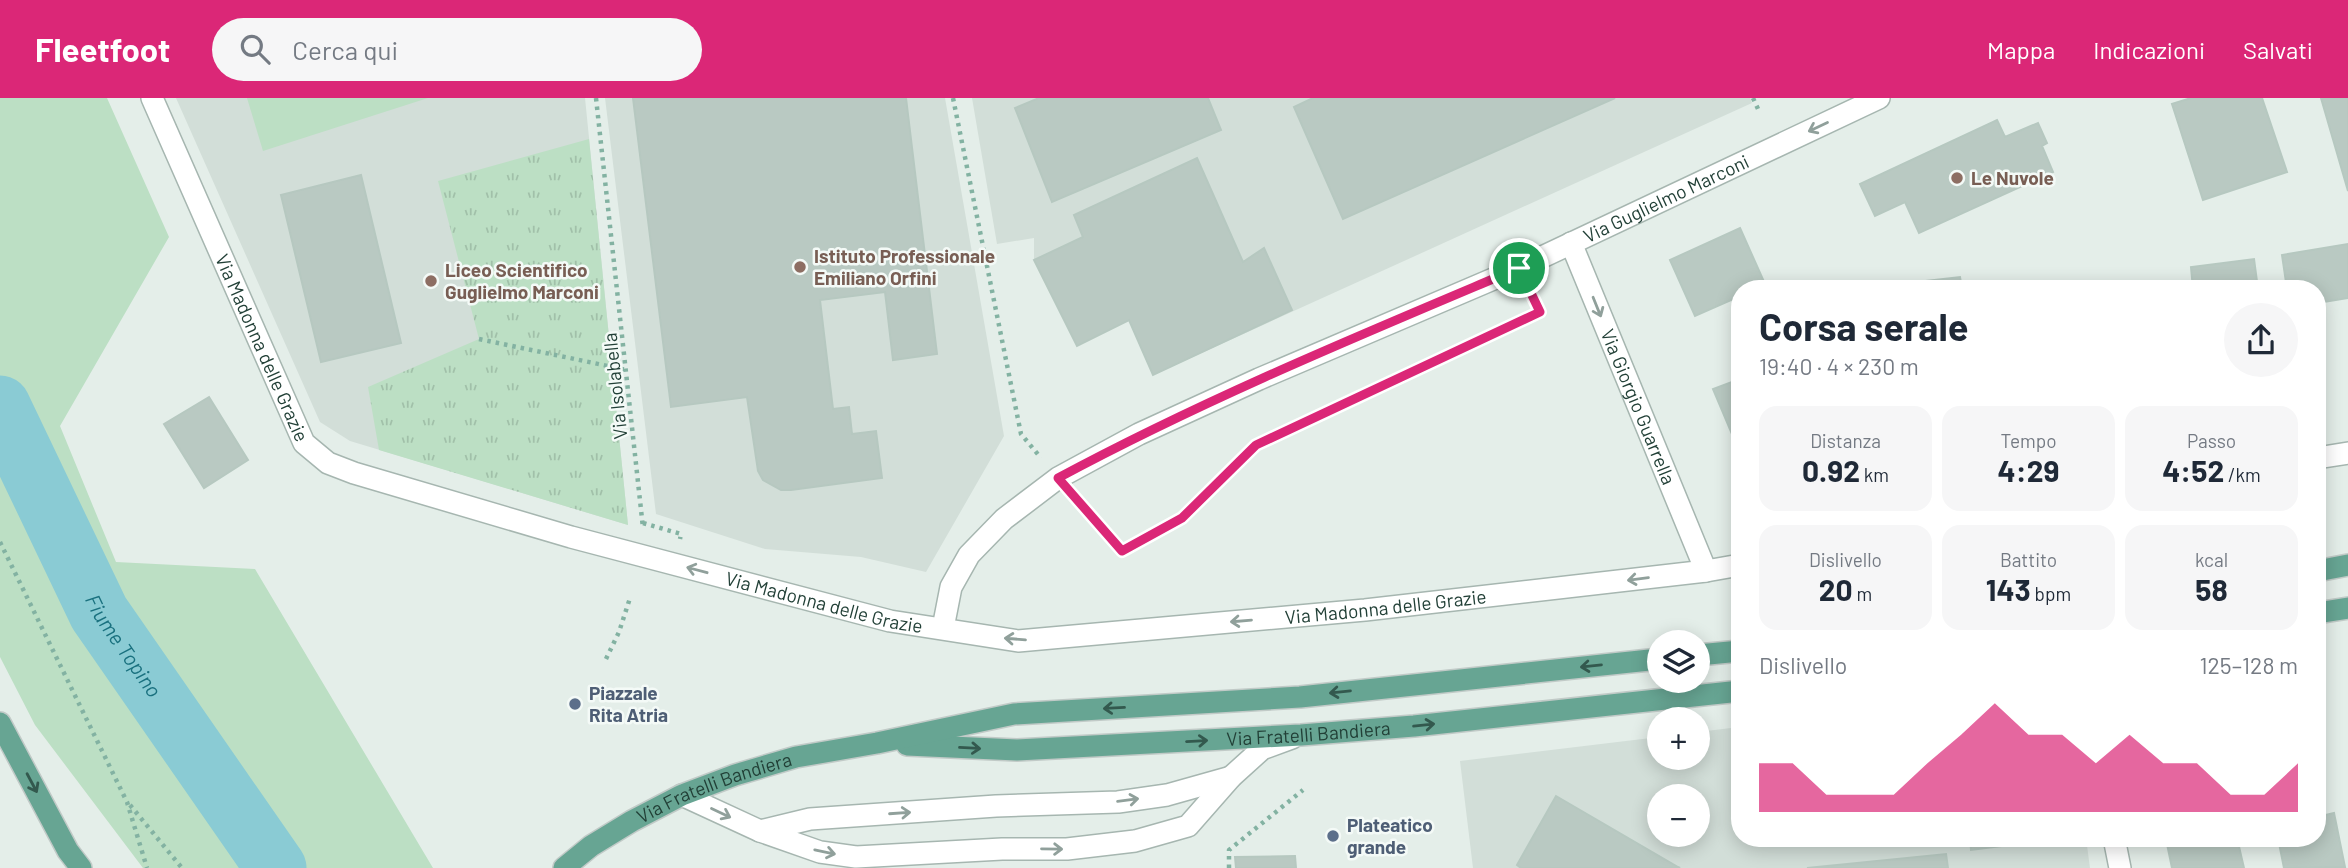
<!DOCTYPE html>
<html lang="it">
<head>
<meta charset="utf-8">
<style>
	body { margin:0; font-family:Barlow,sans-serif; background:#f6f6f7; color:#1f2937; height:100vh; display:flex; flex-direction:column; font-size:26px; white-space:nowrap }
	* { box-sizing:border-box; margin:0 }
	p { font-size:23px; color:#747a83 }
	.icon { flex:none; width:38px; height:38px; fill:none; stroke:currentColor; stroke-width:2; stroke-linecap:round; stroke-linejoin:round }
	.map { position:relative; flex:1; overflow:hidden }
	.details { position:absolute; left:1731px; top:182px; width:595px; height:567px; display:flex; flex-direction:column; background:#fff; border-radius:28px; box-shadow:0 4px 18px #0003 }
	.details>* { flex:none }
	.tools { position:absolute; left:1647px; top:532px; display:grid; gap:14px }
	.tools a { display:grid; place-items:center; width:63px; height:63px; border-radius:50%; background:#fff; box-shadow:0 4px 18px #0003; font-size:35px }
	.pin { position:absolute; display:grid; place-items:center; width:60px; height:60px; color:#fff; margin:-30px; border:4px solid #fff; border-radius:50%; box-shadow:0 2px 7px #0007 }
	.round { display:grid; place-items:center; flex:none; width:74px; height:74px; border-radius:37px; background:#f6f6f7 }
	.summary { display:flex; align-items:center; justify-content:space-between; height:119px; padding:0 28px }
	h1 { font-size:38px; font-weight:700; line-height:52px }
	.stats { display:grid; grid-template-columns:repeat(3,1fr); gap:10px; height:119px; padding:7px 28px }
	.stats div { display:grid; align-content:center; border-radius:18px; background:#f6f6f7; text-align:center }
	.stats b { font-size:30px; font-weight:700 }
	.stats small { font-size:19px; font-weight:400 }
	.stats p { font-size:19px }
	.chart { height:196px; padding:14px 28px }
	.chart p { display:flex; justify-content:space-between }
	.chart svg { width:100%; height:126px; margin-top:7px; fill:#db2777; opacity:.7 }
	header { display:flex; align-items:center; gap:42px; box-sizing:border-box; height:98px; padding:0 35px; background:#db2777; color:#fff }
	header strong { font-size:33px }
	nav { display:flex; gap:38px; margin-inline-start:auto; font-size:24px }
	.search { width:490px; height:63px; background:#f6f6f7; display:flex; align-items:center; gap:18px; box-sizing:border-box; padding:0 24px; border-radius:38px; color:#747a83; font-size:26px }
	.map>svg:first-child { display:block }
	.built { fill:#d2ded8; fill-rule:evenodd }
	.grass { fill:#bcdfc4 }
	.park { fill:url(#park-tufts) }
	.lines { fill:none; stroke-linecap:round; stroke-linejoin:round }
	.river { stroke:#8acbd4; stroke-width:61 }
	.building { fill:#b9c9c2; stroke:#b6c8c0; stroke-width:2 }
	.minor-casing { stroke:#a6b6b0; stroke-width:24 }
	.major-casing { stroke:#c1cac7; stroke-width:24 }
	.path { stroke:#83b2a2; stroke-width:4.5; stroke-dasharray:3.5 5; stroke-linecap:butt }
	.minor { stroke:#fff; stroke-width:21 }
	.major { stroke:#67a593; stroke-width:21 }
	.oneway { stroke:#90a09b }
	.oneway2 { stroke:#33594e }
	.route-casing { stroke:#fff; stroke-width:14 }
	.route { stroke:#db2777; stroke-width:9 }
	.education-dot { fill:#8d6e63; stroke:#f4faf7; stroke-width:2.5 }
	.service-dot { fill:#5c6f8a; stroke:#f4faf7; stroke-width:2.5 }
	.labels { text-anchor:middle; stroke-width:5; stroke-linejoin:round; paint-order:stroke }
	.education-label { font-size:19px; font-weight:bold; fill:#785e54; stroke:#f4faf7; text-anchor:start }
	.street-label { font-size:19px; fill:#224037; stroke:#f4faf7 }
	.service-label { font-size:19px; font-weight:bold; fill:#4e5e75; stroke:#f4faf7; text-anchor:start }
	.water-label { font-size:21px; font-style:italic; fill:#1a717f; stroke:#f4faf7 }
</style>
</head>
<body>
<header>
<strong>Fleetfoot</strong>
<div class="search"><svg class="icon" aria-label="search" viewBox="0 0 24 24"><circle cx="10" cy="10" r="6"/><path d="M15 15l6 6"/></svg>Cerca qui</div>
<nav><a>Mappa</a><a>Indicazioni</a><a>Salvati</a></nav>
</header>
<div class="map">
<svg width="2348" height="770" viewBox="0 0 2348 770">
	<defs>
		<pattern id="park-tufts" width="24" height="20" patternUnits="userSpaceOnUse" patternTransform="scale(1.75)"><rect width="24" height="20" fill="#bcdfc4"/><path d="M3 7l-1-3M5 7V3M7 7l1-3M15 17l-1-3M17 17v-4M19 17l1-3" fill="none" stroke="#a1c0a9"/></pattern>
	</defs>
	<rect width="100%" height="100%" fill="#e4eee9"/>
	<path class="built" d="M176 0H585L628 427 350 343 320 324Z
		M605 0H945L1004 338 926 474 861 459 765 451 656 416Z
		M972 0H1750L1752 5 1153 277 1129 222 1077 248 1034 162V140L997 146Z
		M1739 629 1740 740H2086L2090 770H1473L1460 663 1659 639V660H1698V634ZM1659 698H1698V737H1659Z"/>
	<path class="grass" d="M0 0H107L169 139 60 328 116 464 255 471 433 770H143L35 627 0 559Z
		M247 0H428L263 53Z"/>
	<path class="park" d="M589 41 628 427 379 352 368 289 479 241 438 83Z"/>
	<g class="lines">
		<path class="river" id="s1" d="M0 308 99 515 276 770"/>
	</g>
	<path class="building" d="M633 0H906L937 256 893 262 885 194 820 202 833 311 849 309 852 336 876 333 882 380 791 392H781L763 382 758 373 747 299 671 309Z
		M1039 0H1208L1221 32 1052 104 1015 10Z
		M1313 0H1615L1343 121 1294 9Z
		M2191 0H2262L2287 74 2203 102 2172 6Z
		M2321 0H2348V93Z
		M1997 22 2005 39 2038 25 2047 45 2042 48 2053 74 1919 135 1905 104 1875 118 1860 86Z
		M1197 60 1243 164 1264 150 1292 212 1153 277 1129 222 1077 248 1034 162 1083 139 1074 117Z
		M361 77 401 245 321 264 281 97Z
		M1740 130 1765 186 1754 191H1740V198L1695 218 1670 162Z
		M2348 146V200L2317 205V191H2287L2282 157Z
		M2254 161 2258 191H2193L2191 169Z
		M1960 179 1962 191H1873V189Z
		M1740 281V355L1713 291Z
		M209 299 248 362 204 390 164 326Z
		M1556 698 1678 769 1680 770H1521L1517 767Z
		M2334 715 2345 769 2284 770 2278 740H2317V719Z
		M1970 740H2049L2050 742 1971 752Z
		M2193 740H2237L2244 770H2172L2167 746Z
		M1946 756 1948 770H1807Z
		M1295 758 1296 770H1236L1235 759Z"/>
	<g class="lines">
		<g class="minor-casing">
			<g id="minor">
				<path id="s2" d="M152 0 304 345 328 365 354 375 571 439 890 523 1018 543 1365 512 1706 473 1740 467"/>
				<path id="s3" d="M1571 145 1706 473"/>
				<path d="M2317 360 2348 355"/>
				<path id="s4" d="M943 530 951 489 969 457 1004 421 1058 380 1139 336 1259 281 1519 170 1879 0"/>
				<path d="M682 697 760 733 820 754 856 759 1002 751H1067L1135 743 1188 728 1231 679 1262 651 1292 640"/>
				<path d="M760 733 810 721 996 708 1118 704 1167 697 1231 679"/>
				<path d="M2114 740 2120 770"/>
			</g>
		</g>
		<g class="major-casing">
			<g id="major">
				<path d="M2317 473 2348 467"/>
				<path d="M2317 515 2348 510"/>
				<path d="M1698 557 1740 553"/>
				<path d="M0 625 68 753 81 770"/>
				<path id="s5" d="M907 647 1017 652 1301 637 1414 628 1740 593"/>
				<path id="s6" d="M564 770 591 748 632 723 682 697 735 677 796 659 877 645 1014 616 1300 599 1659 561"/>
			</g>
		</g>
		<path class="path" d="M596 0 643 430
			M953 0 1021 336 1041 360
			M1753 0 1758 11
			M479 241 627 272
			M1076 401 1122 453 1183 420 1256 347 1540 214 1530 193
			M643 425 681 436 680 441
			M0 444 127 704 147 770
			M606 561 619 534 630 500
			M130 707 182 770
			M1229 770V752L1303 692"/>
		<use href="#minor" class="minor"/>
		<use href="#major" class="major"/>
	</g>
	<defs><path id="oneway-shaft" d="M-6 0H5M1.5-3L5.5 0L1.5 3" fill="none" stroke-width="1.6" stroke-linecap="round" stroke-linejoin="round" transform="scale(1.75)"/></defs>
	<g class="oneway">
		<use href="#oneway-shaft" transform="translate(1818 29) rotate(155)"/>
		<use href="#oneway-shaft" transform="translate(1597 209) rotate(68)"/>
		<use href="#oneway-shaft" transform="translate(697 472) rotate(-165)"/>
		<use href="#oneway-shaft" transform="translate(1638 481) rotate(173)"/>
		<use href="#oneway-shaft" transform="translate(1241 523) rotate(175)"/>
		<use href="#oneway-shaft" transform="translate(1015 541) rotate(-175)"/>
		<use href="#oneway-shaft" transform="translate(1128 702) rotate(-7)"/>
		<use href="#oneway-shaft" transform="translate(721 715) rotate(25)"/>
		<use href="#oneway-shaft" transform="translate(900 715) rotate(-4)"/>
		<use href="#oneway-shaft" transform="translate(1052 751) rotate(1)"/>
		<use href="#oneway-shaft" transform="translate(825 754) rotate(12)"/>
	</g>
	<g class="oneway2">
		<use href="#oneway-shaft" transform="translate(1591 568) rotate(174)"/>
		<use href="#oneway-shaft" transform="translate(1340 594) rotate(174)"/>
		<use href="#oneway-shaft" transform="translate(1114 610) rotate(177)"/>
		<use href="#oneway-shaft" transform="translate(1424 627) rotate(-6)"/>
		<use href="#oneway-shaft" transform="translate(1197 643) rotate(-3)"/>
		<use href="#oneway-shaft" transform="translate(970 650) rotate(3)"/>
		<use href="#oneway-shaft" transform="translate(32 685) rotate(62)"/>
	</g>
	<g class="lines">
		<g class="route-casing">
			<path id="route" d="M1519 170 1540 214 1256 347 1182 420 1122 453 1058 380C1207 300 1363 236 1519 170Z"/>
		</g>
		<use href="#route" class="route"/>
	</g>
	<g class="education-dot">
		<circle cx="1957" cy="80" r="7"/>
		<circle cx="800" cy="169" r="7"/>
		<circle cx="431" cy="183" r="7"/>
	</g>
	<g class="service-dot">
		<circle cx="575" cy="606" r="7"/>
		<circle cx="1333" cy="738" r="7"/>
	</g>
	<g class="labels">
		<g class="education-label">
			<text x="1971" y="87">Le Nuvole</text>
			<text x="814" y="165">Istituto Professionale<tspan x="814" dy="22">Emiliano Orfini</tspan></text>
			<text x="445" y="179">Liceo Scientifico<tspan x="445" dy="22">Guglielmo Marconi</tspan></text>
		</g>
		<g class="street-label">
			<text dy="7" stroke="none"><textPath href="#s4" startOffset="866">Via Guglielmo Marconi</textPath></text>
			<text dy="7" stroke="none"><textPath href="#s2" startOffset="273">Via Madonna delle Grazie</textPath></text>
			<text transform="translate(615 288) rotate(-96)" y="7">Via Isolabella</text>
			<text dy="7" stroke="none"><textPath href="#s3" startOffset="177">Via Giorgio Guarrella</textPath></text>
			<text dy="7" stroke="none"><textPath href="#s2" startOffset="924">Via Madonna delle Grazie</textPath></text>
			<text dy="7" stroke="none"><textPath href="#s2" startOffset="1491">Via Madonna delle Grazie</textPath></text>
			<text dy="7" stroke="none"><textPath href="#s5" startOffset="402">Via Fratelli Bandiera</textPath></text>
			<text dy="7" stroke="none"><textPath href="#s6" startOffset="172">Via Fratelli Bandiera</textPath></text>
		</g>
		<g class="service-label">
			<text x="589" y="602">Piazzale<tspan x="589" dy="22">Rita Atria</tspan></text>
			<text x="1347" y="734">Plateatico<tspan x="1347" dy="22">grande</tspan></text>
		</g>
		<g class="water-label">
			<text dy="7" stroke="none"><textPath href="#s1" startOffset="270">Fiume Topino</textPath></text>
		</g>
	</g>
</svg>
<div class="tools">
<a><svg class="icon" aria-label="layers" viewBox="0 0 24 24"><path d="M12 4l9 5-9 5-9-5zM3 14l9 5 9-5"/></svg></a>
<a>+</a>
<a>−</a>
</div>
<div class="pin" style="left:1519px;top:170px;background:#1e9e55"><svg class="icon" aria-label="arrive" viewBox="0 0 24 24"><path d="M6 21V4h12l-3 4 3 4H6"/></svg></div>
<section class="details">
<div class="summary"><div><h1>Corsa serale</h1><p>19:40 · 4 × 230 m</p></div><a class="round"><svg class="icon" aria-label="share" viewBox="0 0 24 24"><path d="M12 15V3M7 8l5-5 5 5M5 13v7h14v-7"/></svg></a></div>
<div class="stats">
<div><p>Distanza</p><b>0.92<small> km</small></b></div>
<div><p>Tempo</p><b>4:29</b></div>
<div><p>Passo</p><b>4:52<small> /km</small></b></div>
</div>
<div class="stats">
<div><p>Dislivello</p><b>20<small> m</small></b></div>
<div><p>Battito</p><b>143<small> bpm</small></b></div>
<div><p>kcal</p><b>58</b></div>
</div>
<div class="chart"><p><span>Dislivello</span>125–128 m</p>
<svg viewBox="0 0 160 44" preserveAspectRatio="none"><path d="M0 44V27L10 27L20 38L30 38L40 38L50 27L60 17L70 6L80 17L90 17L100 27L110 17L120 27L130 27L140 38L150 38L160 27V44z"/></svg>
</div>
</section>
</div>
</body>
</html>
